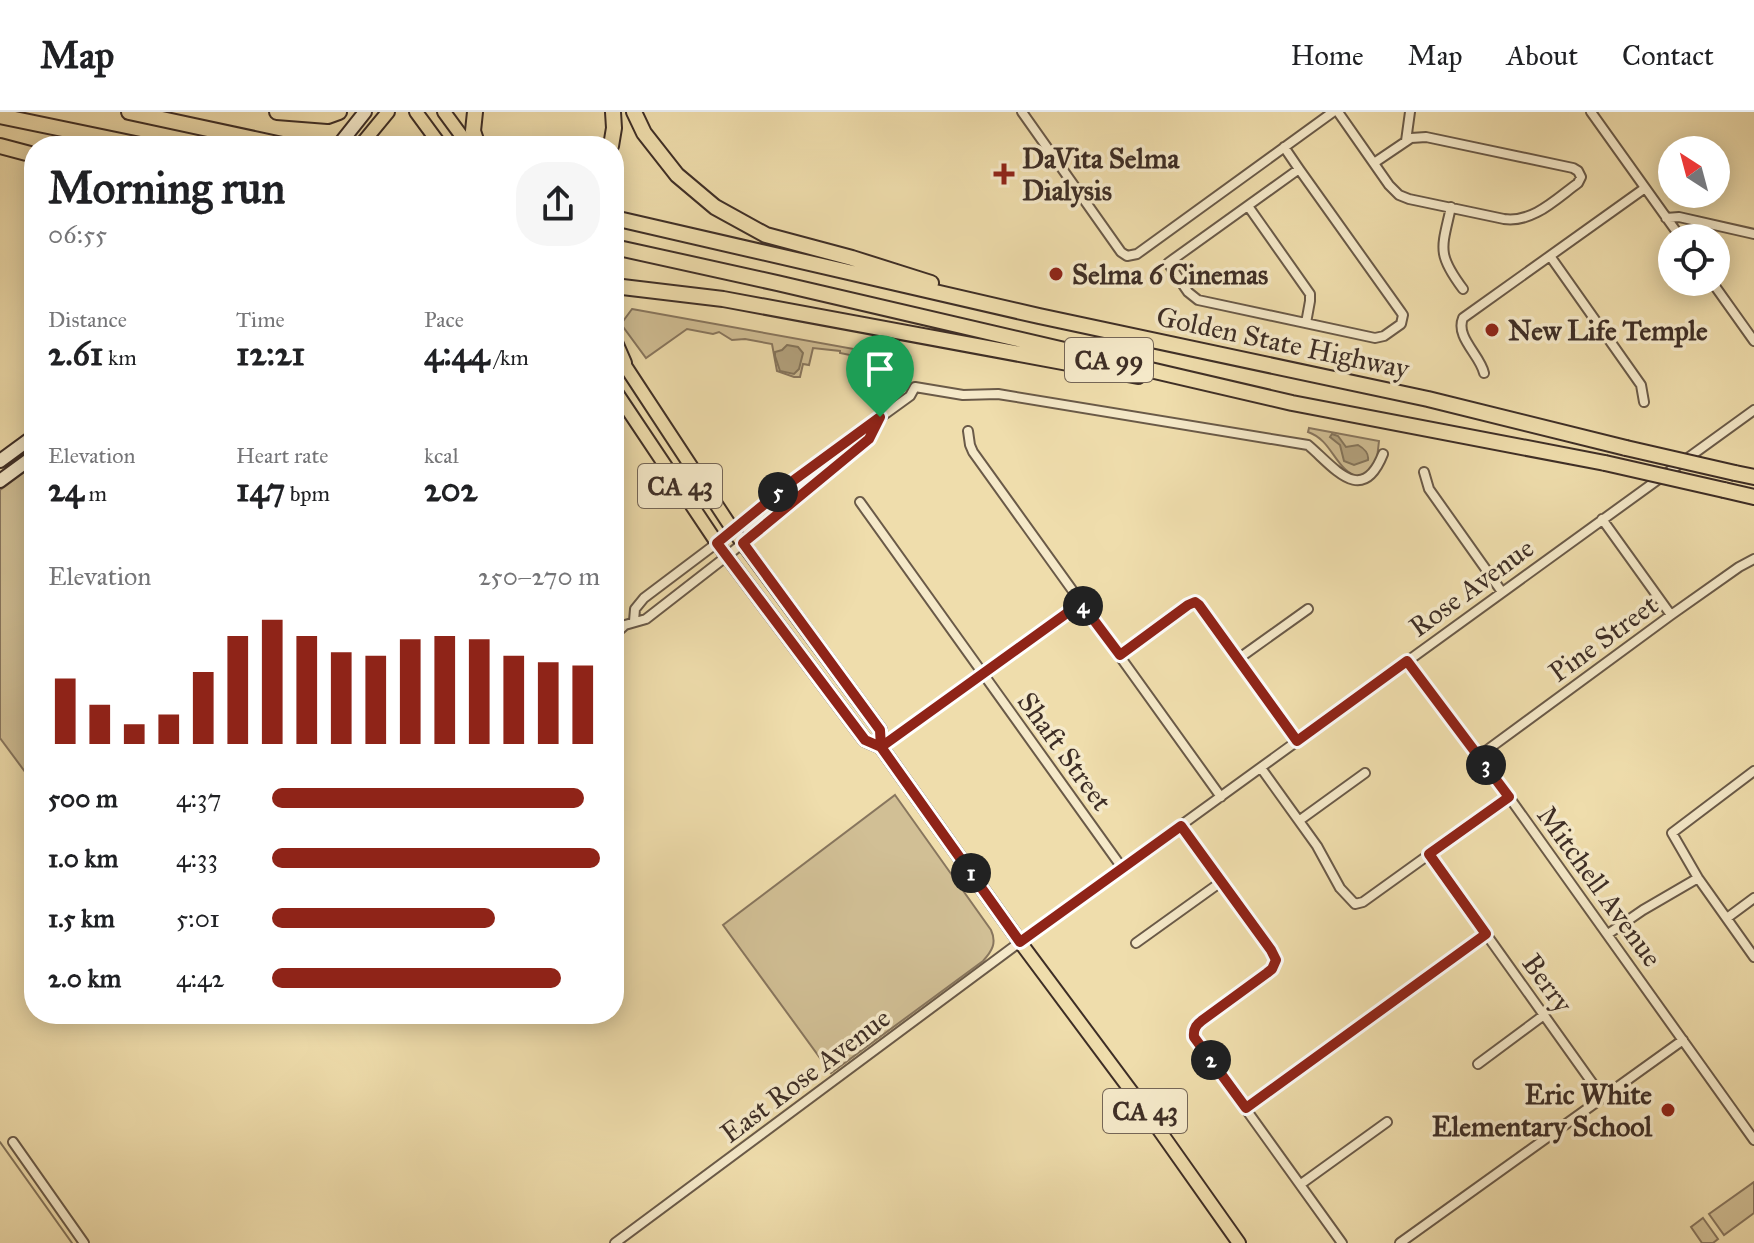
<!DOCTYPE html>
<html lang="en">
<head>
<meta charset="utf-8">
<style>
	body { margin:0; font-family:"IM FELL Great Primer",serif; background:#f6f6f6; color:#202124; height:100vh; display:flex; flex-direction:column; font-size:30px; white-space:nowrap }
	* { box-sizing:border-box; margin:0 }
	p { font-size:26px; color:#757577 }
	.icon { flex:none; width:44px; height:44px; fill:none; stroke:currentColor; stroke-width:2; stroke-linecap:round; stroke-linejoin:round }
	.map { position:relative; flex:1; overflow:hidden }
	.drawer { position:absolute; left:24px; top:24px; width:600px; height:888px; display:flex; flex-direction:column; background:#fff; border-radius:32px; box-shadow:0 4px 20px #0003 }
	.drawer>* { flex:none }
	.needle { width:52px; rotate:324deg }
	.controls { position:absolute; left:1658px; top:24px; display:grid; gap:16px }
	.controls a { display:grid; place-items:center; width:72px; height:72px; border-radius:50%; background:#fff; box-shadow:0 4px 20px #0003; font-size:40px }
	.pin { position:absolute; display:grid; place-items:center; width:68px; height:68px; color:#fff; margin:-82px -34px; border-radius:50% 50% 50% 0; rotate:-45deg; box-shadow:0 0 8px #0007 }
	.pin .icon { rotate:45deg }
	.km { position:absolute; width:40px; height:40px; margin:-20px; border-radius:50%; background:#222; color:#fff; font-size:22px; line-height:40px; text-align:center }
	.round { display:grid; place-items:center; flex:none; width:84px; height:84px; border-radius:32px; background:#f6f6f6 }
	.head { display:flex; align-items:center; justify-content:space-between; height:136px; padding:0 24px }
	h1 { font-size:44px; font-weight:800; line-height:60px }
	.figures { display:grid; grid-template-columns:repeat(3,1fr); gap:12px; height:136px; padding:8px 24px }
	.figures div { display:grid; align-content:center }
	.figures b { font-size:34px; font-weight:800 }
	.figures small { font-size:22px; font-weight:400 }
	.figures p { font-size:22px }
	.chart { height:224px; padding:16px 24px }
	.chart p { display:flex; justify-content:space-between }
	.chart svg { width:100%; height:144px; margin-top:8px; stroke:#8f2418; stroke-width:6 }
	ul { padding:0 24px; list-style:none; font-size:26px }
	li { display:grid; grid-template-columns:128px 96px 1fr; align-items:center; height:60px }
	li i { height:20px; border-radius:10px; background:#8f2418 }
	header { display:flex; align-items:center; gap:48px; box-sizing:border-box; height:112px; padding:0 40px; background:#fff; border-bottom:2px solid #e0e0e0 }
	header strong { font-size:38px }
	nav { display:flex; gap:44px; margin-inline-start:auto; font-size:28px }
	.map>svg:first-child { display:block }
	.green { fill:#d1bf95; stroke:#88765e; stroke-width:2 }
	.water { fill:#b3a27e; stroke:#84745b; stroke-width:2 }
	.lines { fill:none; stroke-linecap:round; stroke-linejoin:round }
	.stream { stroke:#84745b; stroke-width:2 }
	.street-casing { stroke:#6a5a48; stroke-width:12 }
	.secondary-casing { stroke:#3e2e26; stroke-width:16 }
	.primary-casing { stroke:#3e2e26; stroke-width:16 }
	.highway-casing { stroke:#3e2e26; stroke-width:18 }
	.street { stroke:#f5e9c9; stroke-width:8 }
	.secondary { stroke:#f5e9c9; stroke-width:12 }
	.primary { stroke:#efddac; stroke-width:12 }
	.highway { stroke:#efddac; stroke-width:14 }
	.highway-bridge-casing { stroke:#3e2e26; stroke-width:18; stroke-linecap:butt }
	.highway-bridge { stroke:#efddac; stroke-width:14 }
	.route-casing { stroke:#fff; stroke-width:16 }
	.route { stroke:#8f2418; stroke-width:10 }
	.poi-dot { fill:#8f2418; stroke:#f5e9c9; stroke-width:3 }
	.labels { text-anchor:middle; stroke-width:7; stroke-linejoin:round; paint-order:stroke }
	.shield { fill:#f5e9c9; stroke:#756657; stroke-width:2 }
	.shield-label { font-size:26px; font-weight:bold; fill:#3e2e26 }
	.poi-label { font-size:28px; font-weight:bold; fill:#3e2e26; stroke:#f5e9c9; text-anchor:start }
	.street-label { font-size:28px; fill:#3e2e26; stroke:#f5e9c9 }
</style>
</head>
<body>
<header>
<strong>Map</strong>
<nav><a>Home</a><a>Map</a><a>About</a><a>Contact</a></nav>
</header>
<div class="map">
<svg width="1754" height="1131" viewBox="0 0 1754 1131">
	<rect width="100%" height="100%" fill="#efddac"/>
	<filter id="stains"><feTurbulence type="fractalNoise" baseFrequency=".0025" numOctaves="4"/><feColorMatrix values="0 0 0 0 .2 0 0 0 0 .09 0 0 0 0 .02 0 0 0 .5 -.17"/></filter>
	<radialGradient id="worn" r=".72"><stop offset=".6" stop-color="#630" stop-opacity="0"/><stop offset="1" stop-color="#630" stop-opacity=".3"/></radialGradient>
	<path class="green" d="M632 197 865 239 860 264 852 262 853 255 849 254 850 243 840 241V239L813 236 809 253 803 252 800 265H794L777 259 772 232 745 227 732 228 719 220 713 222 687 217 646 246 621 212Z
		M1309 316 1379 329 1376 355 1361 366C1334 359 1334 329 1308 320Z
		M34 353V672L0 626V378Z
		M895 683 991 818C997 831 992 839 983 849L831 961 723 813Z
		M1754 1070V1101L1724 1123 1709 1102Z
		M1703 1106 1718 1127 1713 1131H1702L1691 1115Z"/>
	<path class="water" d="M787 233 798 235 803 241 799 257 794 262 780 259 775 244V240L782 238Z
		M1332 322 1338 324 1346 335 1358 333C1365 337 1369 341 1368 348L1354 353 1344 349 1340 333 1330 325Z"/>
	<g class="lines">
		<path class="stream" d="M0 1030 72 1131"/>
		<g class="street-casing">
			<path id="street" d="M1022 0 1121 140 1127 144 1137 142 1333 0
				M1338 0 1389 73 1399 83 1409 87 1504 107C1533 111 1556 87 1578 71L1581 65 1578 59 1573 56 1426 25 1411 26 1374 51
				M1591 0 1681 126
				M1406 29 1410 0
				M1284 35 1299 57 1401 200 1403 203 1401 212 1384 224 1375 226 1198 188 1188 180 1168 151 1299 57
				M1248 94 1310 182V189L1306 211
				M1451 95C1442 136 1436 141 1463 177
				M1666 106 1679 105 1754 122
				M1550 144 1641 273 1644 290
				M1712 170 1754 229
				M1484 261C1480 243 1455 225 1463 206L1645 76
				M968 319 970 333 973 340 1221 685
				M1424 360 1429 377 1502 480
				M860 390 1123 757
				M1602 407 1671 503
				M634 509 635 497 644 486 717 431 794 368 910 284 915 275 963 283 998 282 1308 333C1334 355 1362 395 1383 342
				M614 523 625 513 646 507 727 444 869 327 878 309
				M1120 543 1188 493 1195 490 1199 493 1297 629
				M1238 547 1308 497
				M1407 549 1509 685 1754 1028
				M881 635 1081 491
				M1479 644 1671 503 1739 455 1754 447
				M1261 656 1317 734 1340 776 1355 792 1363 790 1509 685
				M1754 659 1672 721 1698 766 1754 845
				M1300 708 1365 661
				M1181 714 1271 838 1276 848 1272 857 1267 861 1198 911 1193 920 1194 925 1342 1131
				M1429 742 1603 986
				M1727 806 1754 786
				M1608 822 1643 798 1698 766
				M1136 831 1221 770
				M1478 952 1544 903
				M1246 996 1486 822
				M13 1030 84 1131
				M1301 1072 1387 1010
				M615 1131 1020 830 1754 298
				M1400 1131 1683 928"/>
		</g>
		<g class="secondary-casing">
			<path id="secondary" d="M338 34 365 0
				M0 349 34 324
				M0 369 34 344"/>
		</g>
		<g class="primary-casing">
			<path id="primary" d="M416 0 441 34
				M444 0 469 34
				M360 34 388 0
				M618 243 733 418 880 618 881 635 1020 830 1140 991 1239 1131
				M614 277 717 431 865 628 881 635"/>
		</g>
		<g class="highway-casing">
			<path id="highway" d="M129 0 287 34
				M277 0 328 4 339 0
				M475 0 473 19 478 34
				M634 0 644 21 677 63 715 95 766 123 852 146 931 171
				M0 4 145 34
				M0 34 34 43
				M611 34 614 16 613 0
				M614 106 1039 204 1428 287 1626 336
				M614 135 777 171 1292 291 1605 351
				M614 174 723 187 1138 264
				M614 228 624 251
				M1735 361 1754 365
				M1724 378 1754 385"/>
		</g>
		<use href="#street" class="street"/>
		<use href="#secondary" class="secondary"/>
		<use href="#primary" class="primary"/>
		<use href="#highway" class="highway"/>
		<g class="highway-bridge-casing">
			<path id="highway-bridge" d="M1626 336 1735 361
				M1605 351 1724 378"/>
		</g>
		<use href="#highway-bridge" class="highway-bridge"/>
	</g>
	<g class="lines">
		<g class="route-casing">
			<path id="route" d="M880 305 869 327 743 431 880 618 881 635 1020 830 1181 714 1271 838 1276 848 1272 857 1267 861 1204 907C1197 912 1193 916 1194 925L1246 996 1486 822 1429 742 1509 685 1407 549 1297 629 1199 493 1195 490 1188 493 1120 543 1081 491 881 635 865 628 717 431 794 368 880 305"/>
		</g>
		<use href="#route" class="route"/>
	</g>
	<g class="poi-dot">
		<path d="M1000 50h8v8h8v8h-8v8h-8v-8h-8v-8h8z"/>
		<circle cx="1056" cy="162" r="8"/>
		<circle cx="1492" cy="218" r="8"/>
		<circle cx="1668" cy="998" r="8"/>
	</g>
	<g class="labels">
		<g class="shield">
			<rect x="1065" y="226" width="88" height="44" rx="6"/>
			<rect x="638" y="352" width="84" height="44" rx="6"/>
			<rect x="1103" y="977" width="84" height="44" rx="6"/>
		</g>
		<g class="shield-label">
			<text x="1109" y="257">CA 99</text>
			<text x="680" y="383">CA 43</text>
			<text x="1145" y="1008">CA 43</text>
		</g>
		<g class="poi-label">
			<text x="1022" y="56">DaVita Selma<tspan x="1022" dy="32">Dialysis</tspan></text>
			<text x="1072" y="172">Selma 6 Cinemas</text>
			<text x="1508" y="228">New Life Temple</text>
			<text x="1652" y="992" text-anchor="end">Eric White<tspan x="1652" dy="32">Elementary School</tspan></text>
		</g>
		<g class="street-label">
			<text transform="translate(1283 230) rotate(12)" y="10">Golden State Highway</text>
			<text transform="translate(1471 475) rotate(-36)" y="10">Rose Avenue</text>
			<text transform="translate(1603 526) rotate(-36)" y="10">Pine Street</text>
			<text transform="translate(1065 639) rotate(54)" y="10">Shaft Street</text>
			<text transform="translate(1600 774) rotate(54)" y="10">Mitchell Avenue</text>
			<text transform="translate(1548 871) rotate(54)" y="10">Berry</text>
			<text transform="translate(805 963) rotate(-37)" y="10">East Rose Avenue</text>
		</g>
	</g>
	<rect width="100%" height="100%" filter="url(#stains)"/>
	<rect width="100%" height="100%" fill="url(#worn)"/>
</svg>
<div class="controls">
<a><svg class="needle" viewBox="-14 -14 28 28"><path d="M0-13l5 13h-10z" fill="#e53935"/><path d="M0 13l5-13h-10z" fill="#757577"/></svg></a>
<a><svg class="icon" aria-label="locate" viewBox="0 0 24 24"><circle cx="12" cy="12" r="6"/><path d="M12 2v4M12 18v4M2 12h4M18 12h4"/></svg></a>
</div>
<div class="pin" style="left:880px;top:305px;background:#1e9e55"><svg class="icon" aria-label="arrive" viewBox="0 0 24 24"><path d="M6 21V4h12l-3 4 3 4H6"/></svg></div>
<b class="km" style="left:971px;top:761px">1</b>
<b class="km" style="left:1211px;top:948px">2</b>
<b class="km" style="left:1486px;top:653px">3</b>
<b class="km" style="left:1083px;top:494px">4</b>
<b class="km" style="left:778px;top:380px">5</b>
<section class="drawer">
<div class="head"><div><h1>Morning run</h1><p>06:55</p></div><a class="round"><svg class="icon" aria-label="share" viewBox="0 0 24 24"><path d="M12 15V3M7 8l5-5 5 5M5 13v7h14v-7"/></svg></a></div>
<div class="figures">
<div><p>Distance</p><b>2.61<small> km</small></b></div>
<div><p>Time</p><b>12:21</b></div>
<div><p>Pace</p><b>4:44<small> /km</small></b></div>
</div>
<div class="figures">
<div><p>Elevation</p><b>24<small> m</small></b></div>
<div><p>Heart rate</p><b>147<small> bpm</small></b></div>
<div><p>kcal</p><b>202</b></div>
</div>
<div class="chart"><p><span>Elevation</span>250–270 m</p>
<svg viewBox="0 0 160 44" preserveAspectRatio="none"><path d="M5 44V24M15 44V32M25 44V38M35 44V35M45 44V22M55 44V11M65 44V6M75 44V11M85 44V16M95 44V17M105 44V12M115 44V11M125 44V12M135 44V17M145 44V19M155 44V20"/></svg>
</div>
<ul>
<li><b>500 m</b>4:37<i style="width:95%"></i></li>
<li><b>1.0 km</b>4:33<i style="width:100%"></i></li>
<li><b>1.5 km</b>5:01<i style="width:68%"></i></li>
<li><b>2.0 km</b>4:42<i style="width:88%"></i></li>
</ul>
</section>
</div>
</body>
</html>
